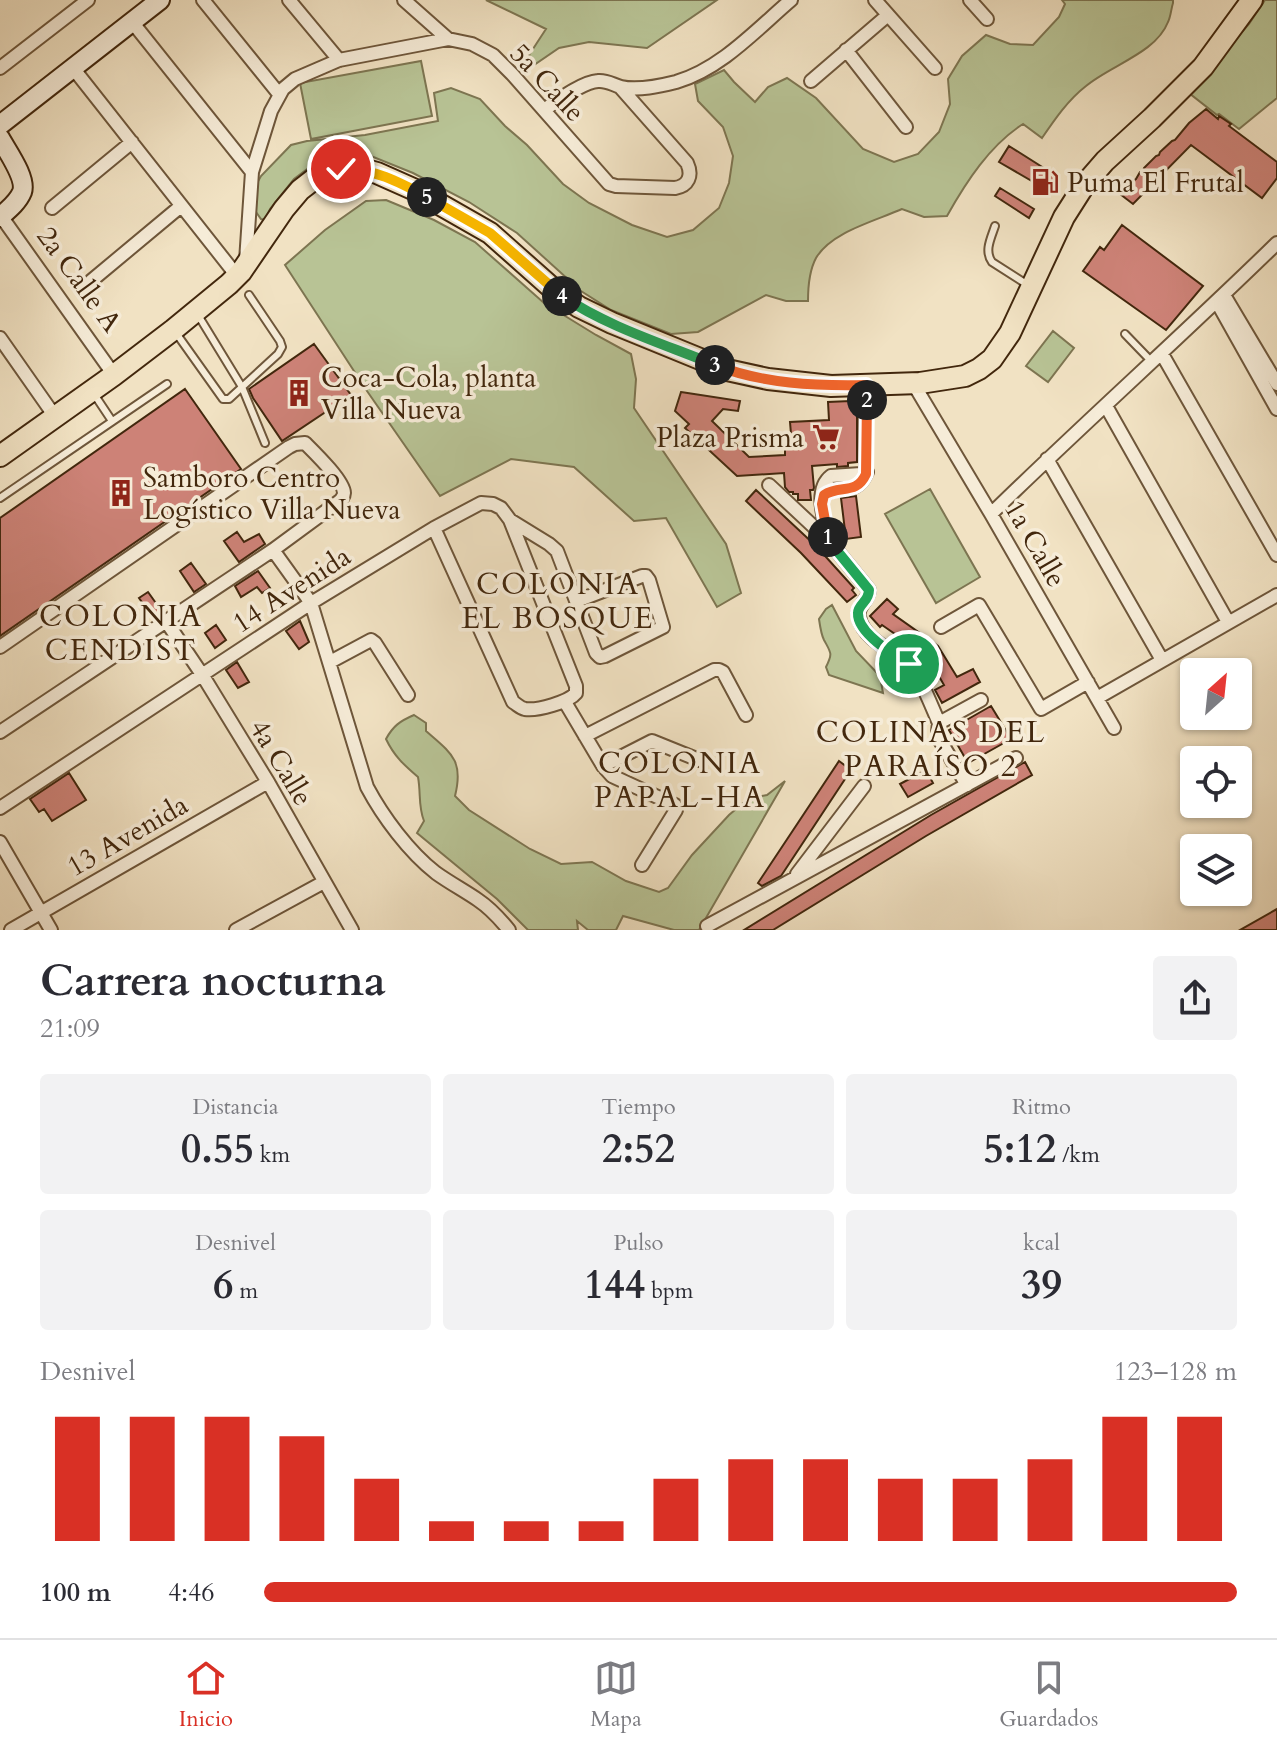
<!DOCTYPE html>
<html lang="es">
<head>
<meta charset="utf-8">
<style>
	body { margin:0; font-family:Cardo,serif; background:#f2f2f3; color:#2b2b33; height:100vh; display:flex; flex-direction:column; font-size:30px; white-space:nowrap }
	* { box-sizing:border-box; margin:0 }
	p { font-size:26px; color:#7c7c81 }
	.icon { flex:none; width:44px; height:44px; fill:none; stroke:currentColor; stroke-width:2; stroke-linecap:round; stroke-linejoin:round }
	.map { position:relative; height:930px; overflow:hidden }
	.sheet { display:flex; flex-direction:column; background:#fff; flex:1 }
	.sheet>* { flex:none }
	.needle { width:52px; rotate:27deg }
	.buttons { position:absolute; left:1180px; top:658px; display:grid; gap:16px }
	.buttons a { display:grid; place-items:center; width:72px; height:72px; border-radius:8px; background:#fff; box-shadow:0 2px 6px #0004; font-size:40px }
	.pin { position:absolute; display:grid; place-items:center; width:68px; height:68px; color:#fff; margin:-34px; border:4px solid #fff; border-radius:50%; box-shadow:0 2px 8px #0007 }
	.km { position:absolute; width:40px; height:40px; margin:-20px; border-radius:50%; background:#222; color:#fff; font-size:22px; line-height:40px; text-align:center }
	.round { display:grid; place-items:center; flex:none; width:84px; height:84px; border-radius:8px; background:#f2f2f3 }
	.overview { display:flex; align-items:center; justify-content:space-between; height:136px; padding:0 40px }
	h1 { font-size:44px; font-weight:800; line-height:60px }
	.stats { display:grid; grid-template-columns:repeat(3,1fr); gap:12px; height:136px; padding:8px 40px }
	.stats div { display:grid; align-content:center; border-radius:8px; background:#f2f2f3; text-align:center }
	.stats b { font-size:40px; font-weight:800 }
	.stats small { font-size:22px; font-weight:400 }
	.stats p { font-size:22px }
	.chart { height:224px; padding:16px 40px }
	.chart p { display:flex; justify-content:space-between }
	.chart svg { width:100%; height:144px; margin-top:8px; stroke:#d93025; stroke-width:6 }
	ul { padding:0 40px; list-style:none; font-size:26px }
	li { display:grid; grid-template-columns:128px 96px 1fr; align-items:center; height:60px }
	li i { height:20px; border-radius:10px; background:#d93025 }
	.tabs { display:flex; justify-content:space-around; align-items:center; height:112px; border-top:2px solid #e1e1e2; background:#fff; font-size:22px; color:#7c7c81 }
	.tabs a { display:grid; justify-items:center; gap:4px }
	.tabs .selected { color:#d93025 }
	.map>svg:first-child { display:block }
	.green { fill:#b8c395; stroke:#7d7551; stroke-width:2 }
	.building { fill:#cd8277; stroke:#42270d; stroke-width:2 }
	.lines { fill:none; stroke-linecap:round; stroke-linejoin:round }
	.lane-casing { stroke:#6e563a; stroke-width:10 }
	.street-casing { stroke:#6e563a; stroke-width:16 }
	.secondary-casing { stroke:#42270d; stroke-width:22 }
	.primary-casing { stroke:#42270d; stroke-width:24 }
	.lane { stroke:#f6ecd8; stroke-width:6 }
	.street { stroke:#f6ecd8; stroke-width:12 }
	.secondary { stroke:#f6ecd8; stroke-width:18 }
	.primary { stroke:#f1e2c3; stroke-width:20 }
	.split-1-casing { stroke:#fff; stroke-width:16 }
	.split-2-casing { stroke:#fff; stroke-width:16 }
	.split-3-casing { stroke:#fff; stroke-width:16 }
	.split-4-casing { stroke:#fff; stroke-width:16 }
	.split-5-casing { stroke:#fff; stroke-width:16 }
	.split-6-casing { stroke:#fff; stroke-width:16 }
	.split-1 { stroke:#22a559; stroke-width:10 }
	.split-2 { stroke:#f0652b; stroke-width:10 }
	.split-3 { stroke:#f0652b; stroke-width:10 }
	.split-4 { stroke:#22a559; stroke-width:10 }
	.split-5 { stroke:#f5b400; stroke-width:10 }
	.split-6 { stroke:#f5b400; stroke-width:10 }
	.labels { text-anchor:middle; stroke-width:7; stroke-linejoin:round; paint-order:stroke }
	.street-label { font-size:28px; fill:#42270d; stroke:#f6ecd8 }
	.poi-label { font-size:28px; fill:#42270d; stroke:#f6ecd8; text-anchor:start }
	.neighbourhood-label { font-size:30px; letter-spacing:2px; fill:#42270d; stroke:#f6ecd8 }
</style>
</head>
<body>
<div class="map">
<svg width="1277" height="930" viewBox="0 0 1277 930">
	<rect width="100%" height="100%" fill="#f1e2c3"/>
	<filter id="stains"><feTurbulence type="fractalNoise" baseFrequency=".0025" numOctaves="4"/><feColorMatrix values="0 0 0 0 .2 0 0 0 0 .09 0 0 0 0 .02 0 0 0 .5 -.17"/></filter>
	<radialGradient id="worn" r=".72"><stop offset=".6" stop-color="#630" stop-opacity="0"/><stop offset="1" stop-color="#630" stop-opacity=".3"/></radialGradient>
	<path class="green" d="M486 0H717L647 48 589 42 559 48 534 65 529 55 546 29Z
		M1062 0H1173V3C1171 9 1171 16 1168 22 1156 53 1111 65 1086 86 1068 100 1055 119 1042 138L1023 124C990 145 966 182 947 216L924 217 902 209C875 221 831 232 816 258 809 271 808 287 808 301H786L766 295 698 332 671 334 611 310 581 291 517 233 469 202 413 173 366 154 326 155 294 179 270 209 265 220 261 219 256 212V185L261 176 291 145 307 141 365 135 438 121 434 93 451 88 480 99 505 126 527 145 563 184 589 203 632 225 667 237 693 230 719 208 729 183 733 156 723 127 698 101 695 84 724 70 734 82 755 102 768 87 787 78 816 98 863 149 894 162 918 154 939 132 950 104 948 79 962 56 986 35 1010 44 1033 45 1059 17 1065 4Z
		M1265 0H1277V98L1239 129 1219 114 1217 115 1189 93 1249 24Z
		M421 61 432 116 311 139 300 83Z
		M386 200 434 220 475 242 544 303 596 335 631 354 636 379 634 408 726 544 741 593 717 607 666 518 634 521 574 467 511 459 440 496 367 391 285 265 325 230 366 201Z
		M1053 331 1074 348 1048 382 1026 366Z
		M930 489 980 577 936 603 885 514Z
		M832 605 856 651 880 676 883 693 829 675 826 667C833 653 831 653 824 640 821 634 820 626 819 619L826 609Z
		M414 715 426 723V731C451 753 464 760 455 796L469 810 530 849 561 864 592 862 626 881 659 892 668 888 692 855 729 815 748 799 767 795 785 781 699 930H674L623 916 616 930H588L577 921 578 930H528L497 899 417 833 424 821C418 806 421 793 418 777 404 765 394 756 386 739 393 726 400 721 414 715Z"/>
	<path class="building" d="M1206 109 1218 119 1219 116 1231 124 1229 126 1277 162V178L1262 198 1191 145 1133 204 1120 194 1127 188 1128 184 1136 179 1140 172H1143L1144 168 1156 156 1159 155 1160 152 1172 141 1175 140 1189 123Z
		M1009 146 1058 177 1049 191 999 162Z
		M1000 188 1034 209 1029 218 995 196Z
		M1122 225 1203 286 1166 330 1083 271 1100 247 1104 250Z
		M314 344 351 395 282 441 253 398 249 389Z
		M185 389 241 469 0 636V518Z
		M681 392 740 401 738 411 723 409 712 421 749 457 785 455V447L792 446 790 422 829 420 828 402 850 401V404L857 403V462L848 463V466L837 467V464L812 466 814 488 813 490H810L811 500H798V494H793V492H789L785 487 784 473 737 476 685 428 689 424 675 411Z
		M756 490 817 547 854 588 852 590 856 595 847 602 801 553 746 501Z
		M856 496 861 537 846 539 841 498Z
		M237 532 244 542 259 534 265 544 239 562 224 541Z
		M191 563 206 584 194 592 180 571Z
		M258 571 270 588 262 593 257 587 241 597 235 586Z
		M148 592 163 613 154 619 139 598Z
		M887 599 898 609 893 614 938 646 957 677 973 669 980 682 942 703 935 690 944 685 928 657 882 625 880 627 870 616Z
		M300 621 309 642 299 649 286 631Z
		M216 625 226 640 215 648 205 633Z
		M237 662 249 682 238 688 226 670Z
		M991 706 1011 739 968 763 949 730Z
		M839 761 851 770 781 876 762 886 758 883Z
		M1025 762 1032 775 926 836 773 930H744L931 815Z
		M926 770 933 783 908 797 900 784Z
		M69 773 86 800 52 821 44 809 39 812 30 799Z
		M1277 909V930H1240Z"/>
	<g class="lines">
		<g class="lane-casing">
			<path id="lane" d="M995 226C991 238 984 251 992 262L1028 285
				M198 315 242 387 265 443
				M176 333 223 399H229L278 354 282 347 280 341 249 295
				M1125 334 1153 363
				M94 394 112 421
				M0 498 167 384"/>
		</g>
		<g class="street-casing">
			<path id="street" d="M203 0 279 94
				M289 0 339 60
				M404 0 448 39 472 44 493 55 512 74 609 184 616 186 675 188C688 186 693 176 687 163L620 87
				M875 0 935 68
				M970 0 987 19
				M133 23 252 172
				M846 50 906 127
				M0 68 88 0
				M73 68 237 276
				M811 81 888 15
				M544 110C557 101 582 82 598 81 607 80 613 85 621 87 638 91 660 86 676 82 721 69 757 29 791 0
				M52 208 132 142
				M1 216 114 375
				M246 261 252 172 271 111 283 89 295 79 339 60 448 39
				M91 281 181 206
				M1224 295 1277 384
				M1217 302 1277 409
				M0 338 56 418
				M1162 354 1277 555
				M913 383 991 514 1114 728
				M1106 406 1228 622
				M1047 459 1162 660
				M769 485 829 541 869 590C869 601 856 606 859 617 863 639 892 651 908 663 918 670 933 710 939 723L938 732 939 739 967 785
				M823 496C838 482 855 498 866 474V385
				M991 514C1085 422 1183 335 1277 243
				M510 520 549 544 557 551 596 653 600 657 605 656 663 627 649 580 646 576H642L577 601
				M829 540C825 521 813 490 831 476L861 474 867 472
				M273 550 311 603 367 787C383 817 409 852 436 873 450 883 465 891 478 900 490 908 500 919 509 930
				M166 621 203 676 268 782 352 930
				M941 627 979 605 1041 709 1088 682
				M0 647 289 447 295 444 305 443C314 452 344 481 344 493 344 496 342 498 341 500L273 550 0 732
				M330 662 371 640 375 643 408 695
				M1097 698 1277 595
				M565 702 603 766 612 776 675 805 676 810 642 865
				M939 723 981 700
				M585 736 714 670H719L723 672 746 715
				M603 766 652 741 699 760
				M0 808 311 603 434 528 481 503 493 504 501 508 510 520 576 686V693C569 702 537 711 525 709 520 708 518 705 513 702L434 528
				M0 842 51 930
				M797 874 864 786
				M707 926 1016 758
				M11 930 268 782
				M236 930 324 882"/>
		</g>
		<g class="secondary-casing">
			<path id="secondary" d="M0 125 160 0
				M0 138C7 151 27 178 22 192 18 202 8 210 0 217"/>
		</g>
		<g class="primary-casing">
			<path id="primary" d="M0 456 114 375 173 330 229 284 241 272 284 209 300 190 318 176 341 169 366 170 377 173 413 189 490 233 552 288 579 307 612 323 727 370 768 379 831 386 920 383 965 376 979 369 992 359 1010 333 1064 217 1085 184 1105 161 1152 118 1203 67 1252 0"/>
		</g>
		<use href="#lane" class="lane"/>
		<use href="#street" class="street"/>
		<use href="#secondary" class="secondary"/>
		<use href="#primary" class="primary"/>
	</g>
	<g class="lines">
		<g class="split-1-casing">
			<path id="split-1" d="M828 537 829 541 869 590C869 602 858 604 858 613 857 633 894 655 909 664"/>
		</g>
		<g class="split-2-casing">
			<path id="split-2" d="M828 537 822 504 824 495C840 484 856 496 866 474L867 400"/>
		</g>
		<g class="split-3-casing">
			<path id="split-3" d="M715 365C763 384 816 386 866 385L867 400"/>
		</g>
		<g class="split-4-casing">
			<path id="split-4" d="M562 296C608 327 664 344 715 365"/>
		</g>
		<g class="split-5-casing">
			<path id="split-5" d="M427 197 490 233 562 296"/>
		</g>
		<g class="split-6-casing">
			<path id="split-6" d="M341 169C373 168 399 182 427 197"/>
		</g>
		<use href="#split-1" class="split-1"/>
		<use href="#split-2" class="split-2"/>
		<use href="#split-3" class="split-3"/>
		<use href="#split-4" class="split-4"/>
		<use href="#split-5" class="split-5"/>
		<use href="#split-6" class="split-6"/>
	</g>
	<defs>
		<g id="fuel-bare" transform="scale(2.16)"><path d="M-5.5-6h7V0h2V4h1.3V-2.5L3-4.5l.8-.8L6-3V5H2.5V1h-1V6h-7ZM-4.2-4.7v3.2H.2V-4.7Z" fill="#8f2418" stroke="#f6ecd8" stroke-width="2.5" paint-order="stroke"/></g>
		<g id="building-bare" transform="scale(2.16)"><path d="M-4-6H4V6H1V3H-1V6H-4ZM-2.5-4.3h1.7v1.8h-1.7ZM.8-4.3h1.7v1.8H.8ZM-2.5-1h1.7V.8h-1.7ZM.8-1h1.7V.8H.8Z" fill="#8f2418" stroke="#f6ecd8" stroke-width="2.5" paint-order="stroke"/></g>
		<g id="supermarket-bare" transform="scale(2.16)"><path d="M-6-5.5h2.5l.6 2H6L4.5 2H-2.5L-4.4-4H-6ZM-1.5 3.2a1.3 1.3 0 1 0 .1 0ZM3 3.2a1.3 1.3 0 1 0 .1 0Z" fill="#8f2418" stroke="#f6ecd8" stroke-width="2.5" paint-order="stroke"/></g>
	</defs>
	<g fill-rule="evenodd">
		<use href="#fuel-bare" x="1045" y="182"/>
		<use href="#building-bare" x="299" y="393"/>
		<use href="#supermarket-bare" x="826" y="437"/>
		<use href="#building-bare" x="121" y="493"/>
	</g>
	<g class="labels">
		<g class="street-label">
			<text transform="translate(548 82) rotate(47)" y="10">5a Calle</text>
			<text transform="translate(80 279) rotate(54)" y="10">2a Calle A</text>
			<text transform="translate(1036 543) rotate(60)" y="10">1a Calle</text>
			<text transform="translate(291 589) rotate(-33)" y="10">14 Avenida</text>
			<text transform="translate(282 762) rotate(59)" y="10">4a Calle</text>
			<text transform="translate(127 835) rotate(-30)" y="10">13 Avenida</text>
		</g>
		<g class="poi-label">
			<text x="1067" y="192">Puma El Frutal</text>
			<text x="321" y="387">Coca-Cola, planta<tspan x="321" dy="32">Villa Nueva</tspan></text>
			<text x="804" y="447" text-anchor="end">Plaza Prisma</text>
			<text x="143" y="487">Samboro Centro<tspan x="143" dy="32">Logístico Villa Nueva</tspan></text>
		</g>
		<g class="neighbourhood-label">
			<text x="558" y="594">COLONIA<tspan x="558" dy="34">EL BOSQUE</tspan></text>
			<text x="121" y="626">COLONIA<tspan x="121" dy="34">CENDIST</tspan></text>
			<text x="931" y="742">COLINAS DEL<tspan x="931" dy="34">PARAÍSO 2</tspan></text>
			<text x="680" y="773">COLONIA<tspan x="680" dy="34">PAPAL-HA</tspan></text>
		</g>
	</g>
	<rect width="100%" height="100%" filter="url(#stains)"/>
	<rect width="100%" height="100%" fill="url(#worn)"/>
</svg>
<div class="buttons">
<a><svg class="needle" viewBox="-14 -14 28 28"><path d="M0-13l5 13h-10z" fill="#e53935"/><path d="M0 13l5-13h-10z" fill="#7c7c81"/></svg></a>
<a><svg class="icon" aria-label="locate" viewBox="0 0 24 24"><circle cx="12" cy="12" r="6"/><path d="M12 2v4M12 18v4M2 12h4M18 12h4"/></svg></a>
<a><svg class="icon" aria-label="layers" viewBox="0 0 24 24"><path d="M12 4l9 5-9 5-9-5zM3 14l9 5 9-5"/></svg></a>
</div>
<div class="pin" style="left:909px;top:664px;background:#1e9e55"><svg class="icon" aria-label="arrive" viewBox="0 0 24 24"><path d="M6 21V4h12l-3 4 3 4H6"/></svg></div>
<div class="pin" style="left:341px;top:169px;background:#d93025"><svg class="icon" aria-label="check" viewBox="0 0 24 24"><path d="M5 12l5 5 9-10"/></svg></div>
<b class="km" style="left:828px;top:537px">1</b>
<b class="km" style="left:867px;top:400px">2</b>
<b class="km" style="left:715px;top:365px">3</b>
<b class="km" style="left:562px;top:296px">4</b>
<b class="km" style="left:427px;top:197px">5</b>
</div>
<section class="sheet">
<div class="overview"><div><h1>Carrera nocturna</h1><p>21:09</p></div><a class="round"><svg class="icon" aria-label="share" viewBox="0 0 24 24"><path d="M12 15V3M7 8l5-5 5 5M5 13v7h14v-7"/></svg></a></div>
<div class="stats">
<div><p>Distancia</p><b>0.55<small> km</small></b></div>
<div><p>Tiempo</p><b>2:52</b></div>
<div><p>Ritmo</p><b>5:12<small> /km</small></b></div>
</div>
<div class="stats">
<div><p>Desnivel</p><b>6<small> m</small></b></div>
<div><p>Pulso</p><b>144<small> bpm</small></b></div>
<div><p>kcal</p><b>39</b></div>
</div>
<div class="chart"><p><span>Desnivel</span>123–128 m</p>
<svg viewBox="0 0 160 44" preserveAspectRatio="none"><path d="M5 44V6M15 44V6M25 44V6M35 44V12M45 44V25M55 44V38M65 44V38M75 44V38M85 44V25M95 44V19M105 44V19M115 44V25M125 44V25M135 44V19M145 44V6M155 44V6"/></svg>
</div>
<ul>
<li><b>100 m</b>4:46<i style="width:100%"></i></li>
</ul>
</section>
<nav class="tabs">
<a class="selected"><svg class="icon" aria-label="home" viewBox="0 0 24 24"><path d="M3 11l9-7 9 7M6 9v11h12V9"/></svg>Inicio</a>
<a><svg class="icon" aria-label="map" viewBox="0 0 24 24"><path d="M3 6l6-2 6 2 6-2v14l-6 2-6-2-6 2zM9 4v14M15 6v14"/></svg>Mapa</a>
<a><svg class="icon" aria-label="saved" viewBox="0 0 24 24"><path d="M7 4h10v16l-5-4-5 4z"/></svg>Guardados</a>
</nav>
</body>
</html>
